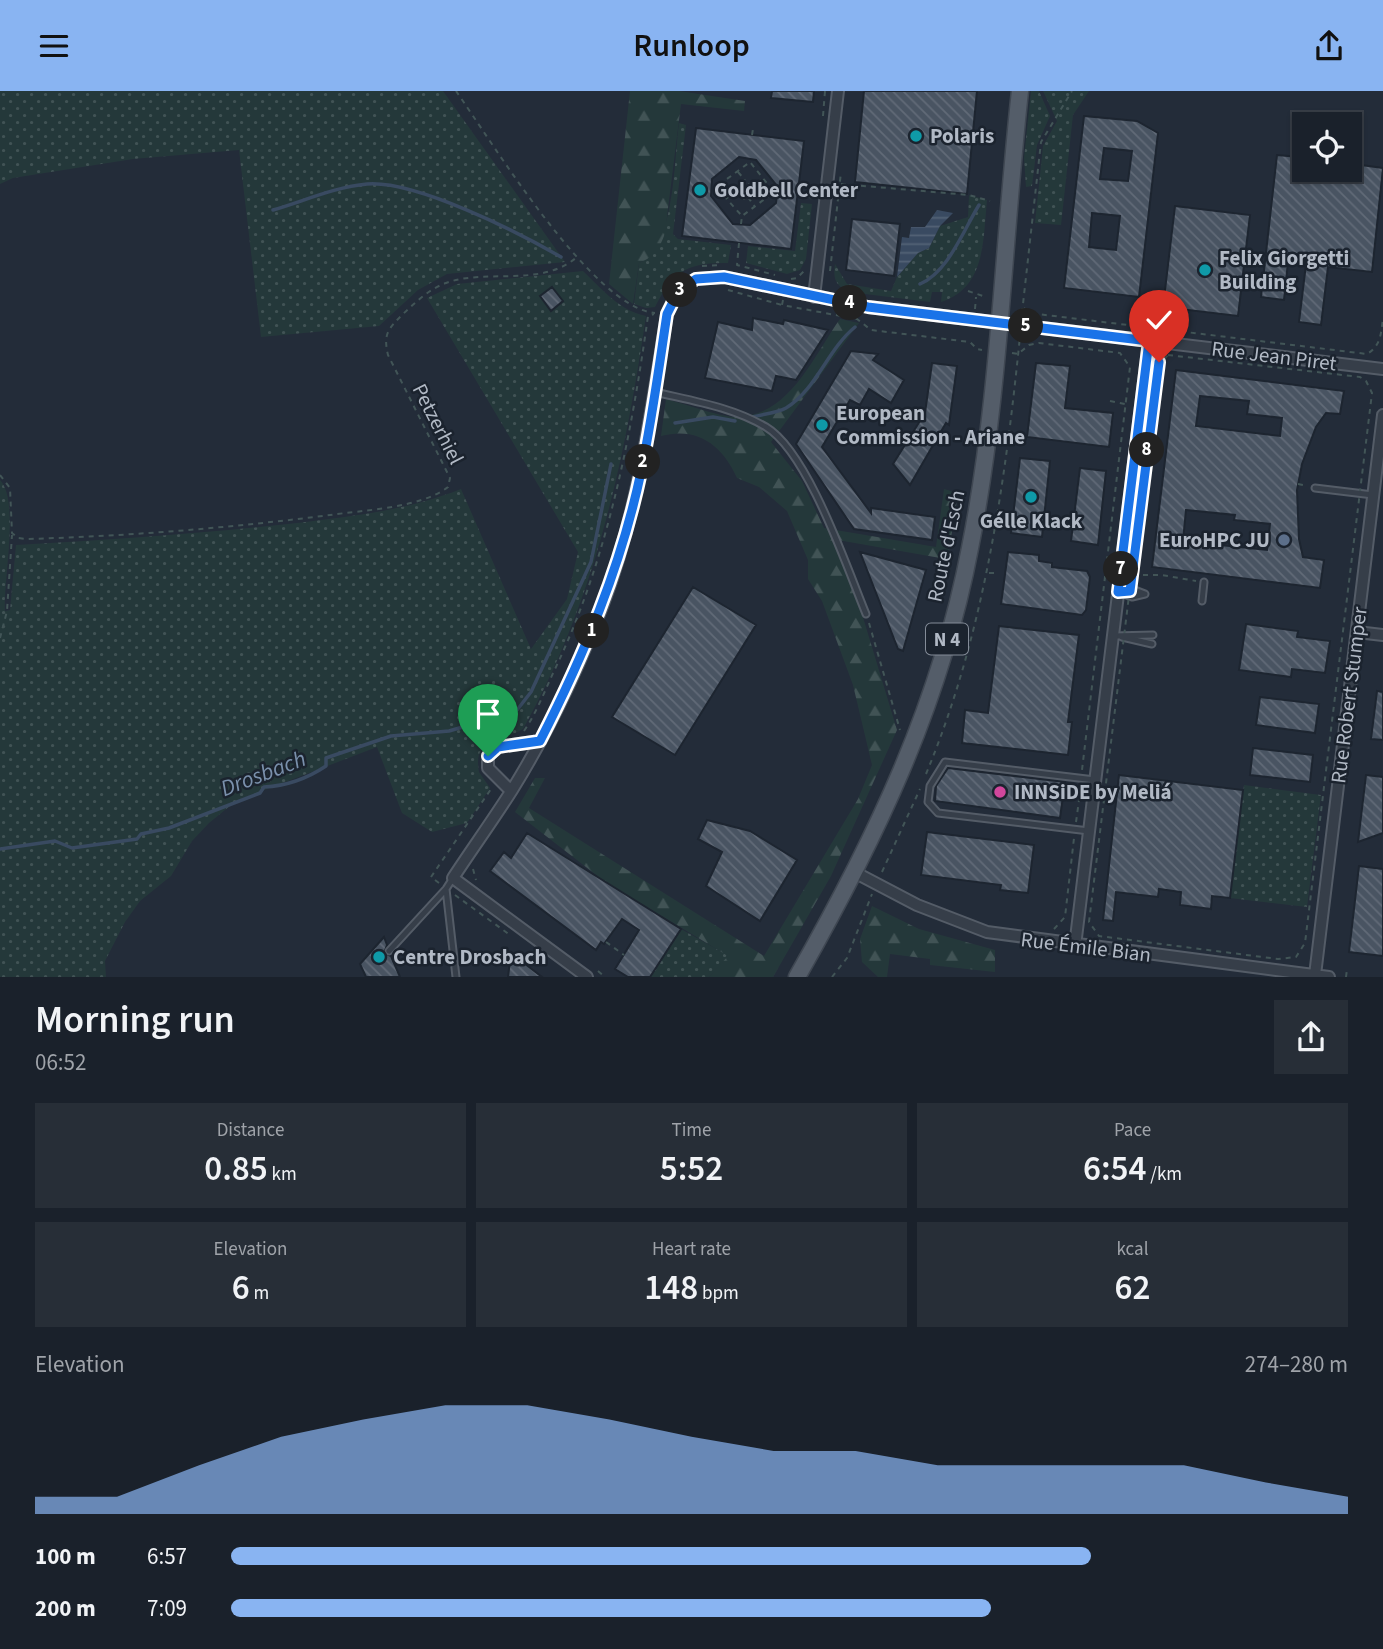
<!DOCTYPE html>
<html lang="en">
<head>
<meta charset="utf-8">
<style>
	body { margin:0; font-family:"Source Sans 3",sans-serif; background:#272e37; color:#f1f3f6; height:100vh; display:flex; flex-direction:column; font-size:26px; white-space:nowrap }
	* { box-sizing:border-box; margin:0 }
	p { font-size:23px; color:#9fa3a9 }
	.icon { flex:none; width:38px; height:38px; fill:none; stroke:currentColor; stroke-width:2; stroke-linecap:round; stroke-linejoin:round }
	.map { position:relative; height:886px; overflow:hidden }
	.details { display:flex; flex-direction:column; background:#1a212b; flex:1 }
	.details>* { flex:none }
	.fabs { position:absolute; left:1292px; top:21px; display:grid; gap:14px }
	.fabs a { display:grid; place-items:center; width:70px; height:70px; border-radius:0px; background:#1a212b; box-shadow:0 2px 5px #0004,0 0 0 2px #383e47; font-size:35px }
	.pin { position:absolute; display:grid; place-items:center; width:60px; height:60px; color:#fff; margin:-72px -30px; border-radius:50% 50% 50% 0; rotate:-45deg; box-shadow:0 0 7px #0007 }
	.pin .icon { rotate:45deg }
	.km { position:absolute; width:35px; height:35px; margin:-18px; border-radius:50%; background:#222; color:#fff; font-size:19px; line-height:35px; text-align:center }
	.round { display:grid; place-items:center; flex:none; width:74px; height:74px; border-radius:0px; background:#272e37 }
	.summary { display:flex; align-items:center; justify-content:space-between; height:119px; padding:0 35px }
	h1 { font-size:38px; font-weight:600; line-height:52px }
	.figures { display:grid; grid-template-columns:repeat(3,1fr); gap:10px; height:119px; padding:7px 35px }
	.figures div { display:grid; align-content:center; border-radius:0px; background:#272e37; text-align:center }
	.figures b { font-size:35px; font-weight:600 }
	.figures small { font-size:19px; font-weight:400 }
	.figures p { font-size:19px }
	.chart { height:196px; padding:14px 35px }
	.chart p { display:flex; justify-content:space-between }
	.chart svg { width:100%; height:126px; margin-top:7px; fill:#89b4f2; opacity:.7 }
	ul { padding:0 35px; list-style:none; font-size:23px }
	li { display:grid; grid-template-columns:112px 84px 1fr; align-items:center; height:52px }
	li i { height:18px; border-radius:9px; background:#89b4f2 }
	header { display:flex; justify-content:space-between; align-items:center; height:91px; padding:0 35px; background:#89b4f2; color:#111; font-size:32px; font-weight:600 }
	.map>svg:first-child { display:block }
	.grass { fill:url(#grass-dots) }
	.forest { fill:url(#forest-firs) }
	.water { fill:url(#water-rules) }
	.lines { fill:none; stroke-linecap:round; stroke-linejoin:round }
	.stream { stroke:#394a61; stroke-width:3.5 }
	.building { fill:url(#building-back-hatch); stroke:#1d2530; stroke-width:2; fill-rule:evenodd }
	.lane-casing { stroke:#545c67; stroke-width:9 }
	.street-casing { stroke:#545c67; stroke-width:14 }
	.primary-casing { stroke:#3f4752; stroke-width:19 }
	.path { stroke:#425557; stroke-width:2; stroke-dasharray:5 5; stroke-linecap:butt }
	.lane { stroke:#363e49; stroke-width:5 }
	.street { stroke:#363e49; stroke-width:10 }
	.primary { stroke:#545d69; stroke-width:16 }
	.route-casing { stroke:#fff; stroke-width:14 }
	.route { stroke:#1a73e8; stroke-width:9 }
	.culture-dot { fill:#0f9aa8; stroke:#1b232e; stroke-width:2.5 }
	.service-dot { fill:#5c6f8a; stroke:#1b232e; stroke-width:2.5 }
	.hotel-dot { fill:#d1479c; stroke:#1b232e; stroke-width:2.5 }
	.labels { text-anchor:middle; stroke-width:5; stroke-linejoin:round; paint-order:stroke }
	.shield { fill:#1b232e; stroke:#848c98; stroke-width:2 }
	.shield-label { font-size:19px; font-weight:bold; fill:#b1b9c5 }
	.poi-label { font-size:21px; font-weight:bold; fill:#b1b9c5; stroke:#1b232e; text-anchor:start }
	.street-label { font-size:21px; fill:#b1b9c5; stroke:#1b232e }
	.water-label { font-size:23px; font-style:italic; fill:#7a90ac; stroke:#1b232e }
</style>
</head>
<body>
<header><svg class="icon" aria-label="menu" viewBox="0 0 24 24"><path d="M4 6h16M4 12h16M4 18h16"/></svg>Runloop<svg class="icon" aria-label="share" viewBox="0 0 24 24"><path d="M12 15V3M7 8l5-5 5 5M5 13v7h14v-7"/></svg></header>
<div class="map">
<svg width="1383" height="886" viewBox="0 0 1383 886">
	<defs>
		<pattern id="grass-dots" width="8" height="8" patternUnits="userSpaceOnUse" patternTransform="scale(1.75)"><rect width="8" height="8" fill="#24383a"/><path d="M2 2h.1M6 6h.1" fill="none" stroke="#415355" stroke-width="1.8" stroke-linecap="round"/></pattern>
		<pattern id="forest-firs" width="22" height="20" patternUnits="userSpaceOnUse" patternTransform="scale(1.75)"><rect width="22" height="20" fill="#24383a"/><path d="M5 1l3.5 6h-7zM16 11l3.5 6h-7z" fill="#415355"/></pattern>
		<pattern id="water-rules" width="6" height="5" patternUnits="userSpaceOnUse" patternTransform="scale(1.75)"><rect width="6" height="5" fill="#394a61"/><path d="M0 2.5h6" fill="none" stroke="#536276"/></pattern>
		<pattern id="building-back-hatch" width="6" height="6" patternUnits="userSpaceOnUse" patternTransform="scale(1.75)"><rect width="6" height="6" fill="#495462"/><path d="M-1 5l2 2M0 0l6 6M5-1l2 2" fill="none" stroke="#616a77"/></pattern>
	</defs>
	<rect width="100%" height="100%" fill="#232c39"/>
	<path class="grass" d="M0 0H443L565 171 447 183 418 199 379 235 261 246 239 59 133 68 13 87 0 93Z
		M1031 0H1039L1050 25 1037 54 1032 95 1026 96 1024 67Z
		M1043 0H1089L1073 24 1061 134 1035 132 1043 55 1057 30Z
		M679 32 686 34 673 143 678 148 731 154 728 172C687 171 673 181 655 216L646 217 634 213 639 172C675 158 674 68 679 32Z
		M969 104 987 109C983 148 986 197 941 211L942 201H932L930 211 849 201C835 194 833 188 835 173L847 193 891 200 897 186 918 162 929 157 940 135 968 126Z
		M801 112 812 113 806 168 800 179 787 183 746 172 748 155 795 160Z
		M583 180C602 198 620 220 646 225 625 369 595 510 523 638 504 651 472 645 479 681L490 697 467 732 432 741 402 722 377 656 236 710 209 732 192 750 171 785 140 810 125 831 105 870 106 886H0V389C20 410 3 490 5 520L10 519 16 454C107 449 197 443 288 433 346 426 406 420 461 398L531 558 567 508 578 461 427 207 457 193Z
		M1244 694 1321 704 1307 816 1230 807Z
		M681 838 729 865 709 886H650Z"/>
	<path class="forest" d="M630 0H679L745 10 744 20 681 13 665 142C660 157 654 166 639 172L633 213 609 193Z
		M840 228 859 232 771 351 802 390 824 437 936 456 944 398 958 402 949 460 946 468 832 448 862 523 897 639 831 785 773 886H709L728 865 604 790 515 721 535 687H545L529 717 764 865 858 708 872 674 853 594 822 510 808 488V469L787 420 759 396 737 387C723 355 698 335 661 345L666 308C686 313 721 327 739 326 791 323 814 264 840 228Z
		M872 815 919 838 995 859V881L930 874V868L890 863 887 886H878L862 871 860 848Z"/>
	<path class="water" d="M937 119 953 122 940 135 929 157 918 162 897 186 902 146 909 147 911 136H925Z"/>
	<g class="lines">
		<path class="stream" d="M273 119C304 110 335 96 367 93 415 89 518 141 561 166
			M920 193C948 181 963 140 979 114
			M753 326C763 323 777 322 786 317 816 299 828 258 855 236
			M675 332 713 326 735 330
			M0 758 55 750 72 757 137 748 141 743 169 737 260 702 264 696C286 695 308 687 326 675V667L391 645 449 640 500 625 517 619 531 601 591 471 611 373"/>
	</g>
	<path class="building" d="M772 0H814L813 11 771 7Z
		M864 0H977L967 103 855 91Z
		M1084 25 1137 30 1158 42 1139 206 1064 197ZM1104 57 1132 60 1128 90 1100 88ZM1092 122 1120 125 1116 159 1089 156Z
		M696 37 804 50 791 158 682 145ZM739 66 756 69 778 96 776 112 750 134 733 133 711 105 712 88Z
		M1277 64 1299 66 1298 76 1304 79 1360 83 1361 74 1383 77 1372 181 1328 176 1321 234 1299 231 1307 165 1289 162 1284 209 1261 206Z
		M1175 115 1250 124 1238 225 1163 216Z
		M852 128 900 133 894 185 846 179Z
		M552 196 563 210 551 220 540 205Z
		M753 227 783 233 784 229 828 239 796 289 776 285 772 300 705 287 718 231 752 239Z
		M851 260 878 263 873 269 904 289 891 312 869 298 860 314 850 309 822 356 871 422V417L935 426 932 449 854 438 796 353Z
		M932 272 957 275 949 334 946 332 910 394 893 373 925 322Z
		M1036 272 1070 275 1065 317 1113 322 1109 356 1027 346Z
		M1176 279 1344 300 1340 323 1326 322 1316 336 1302 373 1297 399 1299 448 1303 466 1324 469 1320 497 1152 476ZM1200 305 1249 310 1247 323 1282 327 1280 345 1196 335ZM1186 419 1235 424 1234 429 1270 433 1267 459 1183 450Z
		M1020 367 1050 370 1042 446 1011 442Z
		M1080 377 1106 380 1098 454 1071 450Z
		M860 461 926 479 903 560 898 558Z
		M1008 461 1039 464V470L1052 472V476L1087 480 1090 486 1086 519 1082 524 1001 513Z
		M693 496 756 534 675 664 612 626Z
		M1246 533 1298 540 1297 546 1330 550 1325 582 1292 578 1291 586 1239 579Z
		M999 535 1079 544 1068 631H1072L1068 664 962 652 965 619 988 622Z
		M1377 600 1383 601V649L1371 648Z
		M1260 606 1319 613 1315 642 1256 634Z
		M1253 657 1313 664 1310 691 1250 684Z
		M948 677 1065 691 1060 727 935 710 936 695Z
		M1119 684 1243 699 1230 807 1212 805 1211 818 1180 814 1181 801 1159 798 1158 806 1116 801 1113 830 1103 829Z
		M1366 684 1383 686V742L1358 751Z
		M707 729 750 740 797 769 760 830 706 795 722 761 698 748Z
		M927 741 1034 754 1028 802 1000 799 1001 794 921 784Z
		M527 742 681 838 650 886H628L615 878 639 839 622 828 604 853 601 851 596 859 490 780 504 761 511 767Z
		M1359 775 1383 778V865L1349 861Z
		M384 846 387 854 384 862 391 865 400 886H366L360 873Z
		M511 862 542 886H508Z"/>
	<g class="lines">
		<g class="lane-casing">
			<path id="lane" d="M655 301C693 310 732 316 766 336 808 361 847 477 866 523
				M1315 397 1373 404
				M1118 501 1132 506 1145 503
				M1127 502 1132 498 1145 503
				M1202 510 1204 491
				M1113 545 1153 544
				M1122 546 1152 553
				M1089 740 938 722 928 711 930 695 945 671 1095 689
				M446 798 456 886
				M389 860 446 798 453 787"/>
		</g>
		<g class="street-casing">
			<path id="street" d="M814 206 838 0
				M1357 541 1383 544
				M511 700 488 677V665L498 656 540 650
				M856 782 917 814 987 841 1329 886
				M1075 855 1149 250
				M1315 884 1383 324
				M587 886 453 787C472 758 493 729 512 699 548 641 578 578 603 513 638 421 651 321 667 223L676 203 685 195 696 188 724 186 868 216 1383 278"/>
		</g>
		<g class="primary-casing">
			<path id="primary" d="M797 886C875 749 940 614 970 457 1000 307 1003 152 1020 0"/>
		</g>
		<path class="path" d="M456 0C492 51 593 217 655 222
			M823 25 825 0
			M752 44 753 38
			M738 81 745 89
			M841 93 969 104 990 110
			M752 96 761 89
			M798 104 814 107
			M748 106 755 116
			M727 107 737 100 744 108 754 100 745 89 735 97 737 100
			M741 133 742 125 774 101 750 71 716 96 742 125
			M739 152 737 174 775 184
			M702 175 721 174
			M830 180 841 81
			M791 188 797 187 806 178
			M728 199 782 214
			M968 200 986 206
			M783 209 782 214 857 228 871 239 970 251 977 258 982 259
			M1024 217 1029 222 1367 263C1381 255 1381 242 1383 227
			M975 218 976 206
			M1022 222 1041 51 1072 0
			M1012 262 1018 263 1029 254 1039 252 1120 262 1130 276 1082 679
			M1168 264 1360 286 1366 290 1372 302 1305 852 1296 866 1278 868 1099 845 1089 831 1157 276Z
			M1110 310 1125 313
			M0 384 10 397 12 442 18 447 27 448C129 445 229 437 330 424 364 419 421 417 448 396L450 387 388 264C383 243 388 238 403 223 416 211 429 198 446 192 487 177 541 197 577 166
			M1298 393 1307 395
			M989 482H998
			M1133 484H1162L1196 490
			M869 532 900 639
			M0 547 7 520 12 444
			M524 640C537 621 545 599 555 578 608 467 631 346 648 225L654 223
			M926 683C984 544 1005 394 1020 245
			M1076 731 1081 695
			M473 778 476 789
			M882 781 920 698
			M439 792 431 786 491 698
			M455 804 510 844
			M1054 838 1065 826 1074 747
			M606 851 624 864
			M598 880 605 886
			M832 886 847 867 872 803
			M1346 886 1347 878"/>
		<use href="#lane" class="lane"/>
		<use href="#street" class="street"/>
		<use href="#primary" class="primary"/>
	</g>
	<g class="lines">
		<g class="route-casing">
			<path id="route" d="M488 665 498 656 540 650C584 564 621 476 641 381 652 329 659 276 667 223L677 203 685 195 696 188 724 186 868 216 1149 250 1118 501 1130 500 1159 271"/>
		</g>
		<use href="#route" class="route"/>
	</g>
	<g class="culture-dot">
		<circle cx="916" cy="45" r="7"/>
		<circle cx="700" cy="99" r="7"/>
		<circle cx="1205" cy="179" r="7"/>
		<circle cx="822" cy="334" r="7"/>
		<circle cx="1031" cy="406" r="7"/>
		<circle cx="379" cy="866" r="7"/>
	</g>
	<circle class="service-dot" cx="1284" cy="449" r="7"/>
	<circle class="hotel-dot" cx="1000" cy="701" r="7"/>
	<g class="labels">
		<rect class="shield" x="926" y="532.5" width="42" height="31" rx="5"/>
		<g class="shield-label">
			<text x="947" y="555">N 4</text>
		</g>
		<g class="poi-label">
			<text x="930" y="52">Polaris</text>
			<text x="714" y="106">Goldbell Center</text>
			<text x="1219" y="174">Felix Giorgetti<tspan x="1219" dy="24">Building</tspan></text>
			<text x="836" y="329">European<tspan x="836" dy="24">Commission - Ariane</tspan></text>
			<text x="1031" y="437" text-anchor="middle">Gélle Klack</text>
			<text x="1270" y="456" text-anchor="end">EuroHPC JU</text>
			<text x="1014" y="708">INNSiDE by Meliá</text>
			<text x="393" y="873">Centre Drosbach</text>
		</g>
		<g class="street-label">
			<text transform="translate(1274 265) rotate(7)" y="7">Rue Jean Piret</text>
			<text transform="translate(438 333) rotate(63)" y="7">Petzerhiel</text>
			<text transform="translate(946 455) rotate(-78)" y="7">Route d'Esch</text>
			<text transform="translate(1349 604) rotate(-83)" y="7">Rue Robert Stumper</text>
			<text transform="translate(1086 856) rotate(7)" y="7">Rue Émile Bian</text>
		</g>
		<g class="water-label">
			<text transform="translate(263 682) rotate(-21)" y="8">Drosbach</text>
		</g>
	</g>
</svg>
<div class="fabs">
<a><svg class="icon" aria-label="locate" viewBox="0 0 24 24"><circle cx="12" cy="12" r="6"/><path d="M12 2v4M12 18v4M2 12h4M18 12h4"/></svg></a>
</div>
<div class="pin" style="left:488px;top:665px;background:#1e9e55"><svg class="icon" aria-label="arrive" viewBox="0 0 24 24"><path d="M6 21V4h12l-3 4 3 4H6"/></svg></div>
<div class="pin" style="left:1159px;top:271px;background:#d93025"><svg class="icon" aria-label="check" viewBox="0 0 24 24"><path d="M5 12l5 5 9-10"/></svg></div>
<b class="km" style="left:592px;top:540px">1</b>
<b class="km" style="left:643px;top:371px">2</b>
<b class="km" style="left:680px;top:199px">3</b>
<b class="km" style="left:850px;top:212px">4</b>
<b class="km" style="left:1026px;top:235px">5</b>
<b class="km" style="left:1121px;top:478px">7</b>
<b class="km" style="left:1147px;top:359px">8</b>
</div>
<section class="details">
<div class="summary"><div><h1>Morning run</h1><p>06:52</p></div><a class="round"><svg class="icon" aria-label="share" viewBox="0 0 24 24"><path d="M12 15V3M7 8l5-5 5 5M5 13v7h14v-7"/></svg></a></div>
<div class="figures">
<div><p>Distance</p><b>0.85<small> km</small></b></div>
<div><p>Time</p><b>5:52</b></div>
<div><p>Pace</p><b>6:54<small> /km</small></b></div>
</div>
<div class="figures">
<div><p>Elevation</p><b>6<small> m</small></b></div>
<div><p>Heart rate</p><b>148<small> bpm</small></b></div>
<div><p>kcal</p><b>62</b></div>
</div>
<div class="chart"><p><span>Elevation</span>274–280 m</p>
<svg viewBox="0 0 160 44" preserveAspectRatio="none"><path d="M0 44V38L10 38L20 27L30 17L40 11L50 6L60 6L70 11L80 17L90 22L100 22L110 27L120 27L130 27L140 27L150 33L160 38V44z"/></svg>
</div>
<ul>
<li><b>100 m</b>6:57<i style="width:77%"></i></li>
<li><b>200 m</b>7:09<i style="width:68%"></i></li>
</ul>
</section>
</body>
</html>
